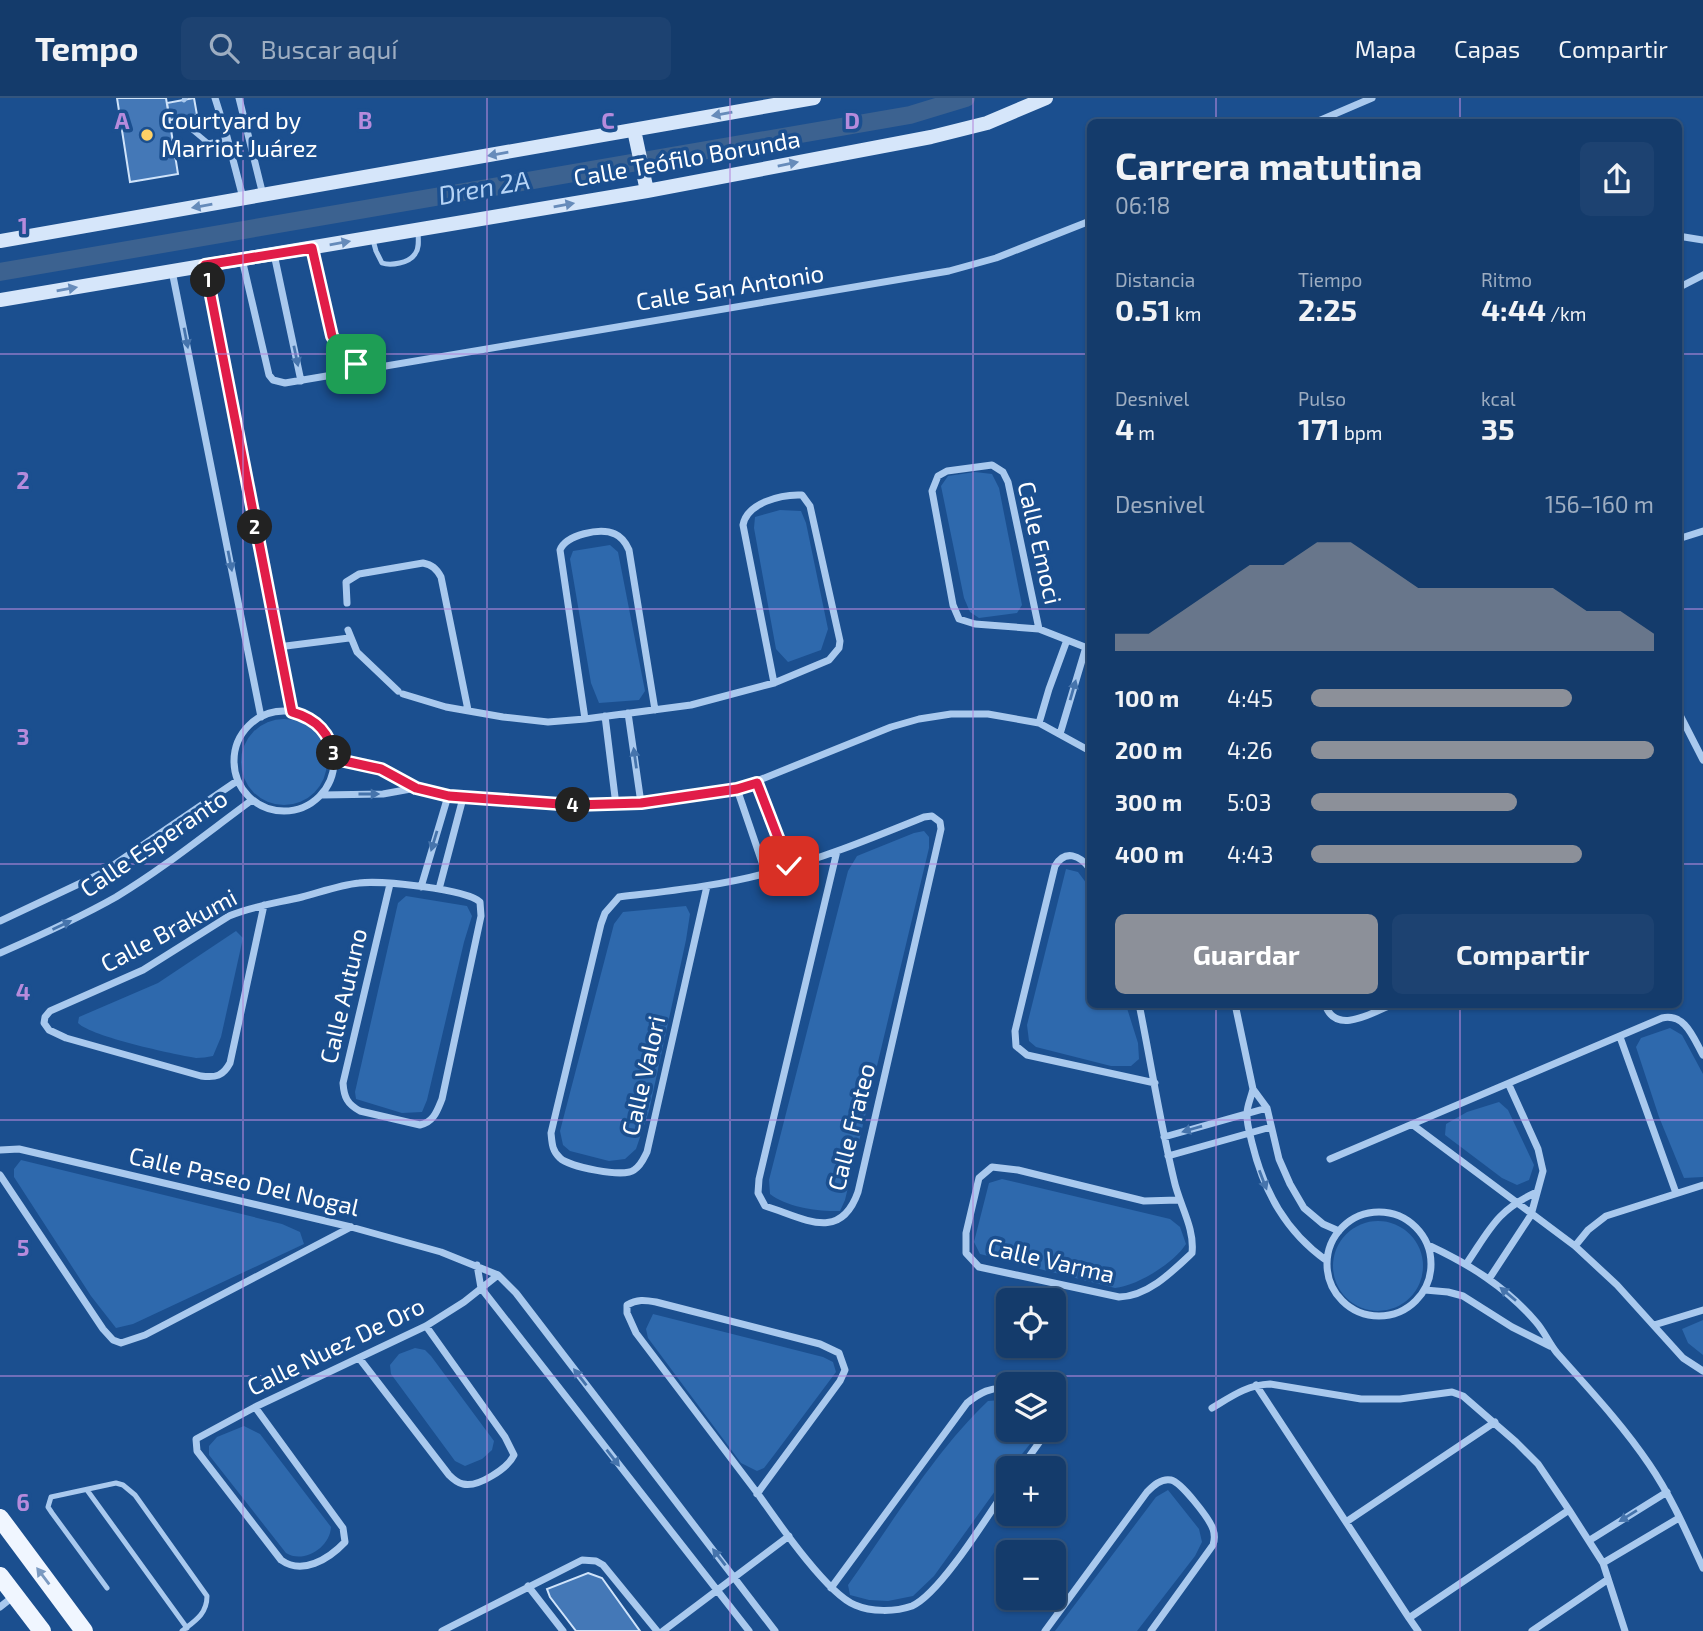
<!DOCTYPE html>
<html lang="es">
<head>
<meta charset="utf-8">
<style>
	body { margin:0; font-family:"Exo 2",sans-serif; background:#1d4271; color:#f1f3f6; height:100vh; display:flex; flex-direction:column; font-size:26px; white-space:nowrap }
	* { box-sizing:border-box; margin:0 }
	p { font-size:23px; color:#9dadc1 }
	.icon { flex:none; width:38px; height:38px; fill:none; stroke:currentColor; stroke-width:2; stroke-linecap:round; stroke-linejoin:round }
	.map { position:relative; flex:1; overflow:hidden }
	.sheet { position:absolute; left:1087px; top:21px; width:595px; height:889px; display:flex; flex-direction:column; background:#143b6b; border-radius:10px; box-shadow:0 2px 5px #0004,0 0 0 2px #33557e }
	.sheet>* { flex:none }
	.controls { position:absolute; left:996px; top:1190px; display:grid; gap:14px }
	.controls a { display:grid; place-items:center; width:70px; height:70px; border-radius:10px; background:#143b6b; box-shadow:0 2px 5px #0004,0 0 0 2px #33557e; font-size:35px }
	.pin { position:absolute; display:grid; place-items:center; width:60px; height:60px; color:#fff; margin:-30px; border-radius:14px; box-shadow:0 4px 10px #0006 }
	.km { position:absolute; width:35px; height:35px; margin:-18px; border-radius:50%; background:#222; color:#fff; font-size:19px; line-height:35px; text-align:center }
	.round { display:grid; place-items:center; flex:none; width:74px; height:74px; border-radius:10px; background:#1d4271 }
	.headline { display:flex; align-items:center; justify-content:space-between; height:119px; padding:0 28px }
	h1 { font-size:38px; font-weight:700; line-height:52px }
	.stats { display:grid; grid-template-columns:repeat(3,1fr); gap:10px; height:119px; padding:7px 28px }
	.stats div { display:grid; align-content:center }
	.stats b { font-size:30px; font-weight:700 }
	.stats small { font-size:19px; font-weight:400 }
	.stats p { font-size:19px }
	.chart { height:196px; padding:14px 28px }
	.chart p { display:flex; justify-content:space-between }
	.chart svg { width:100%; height:126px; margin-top:7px; fill:#8c9099; opacity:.7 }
	.action { display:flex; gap:14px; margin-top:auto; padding:14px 28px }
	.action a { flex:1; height:80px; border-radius:10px; background:#8c9099; color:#fff; font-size:28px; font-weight:700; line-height:80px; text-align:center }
	.action a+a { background:#1d4271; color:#f1f3f6 }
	ul { padding:0 28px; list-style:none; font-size:23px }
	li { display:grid; grid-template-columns:112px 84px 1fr; align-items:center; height:52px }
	li i { height:18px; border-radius:9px; background:#8c9099 }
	header { display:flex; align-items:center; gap:42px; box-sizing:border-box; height:98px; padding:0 35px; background:#143b6b; border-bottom:2px solid #33557e }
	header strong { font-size:33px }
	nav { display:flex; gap:38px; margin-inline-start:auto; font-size:24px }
	.search { width:490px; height:63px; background:#1d4271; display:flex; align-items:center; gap:18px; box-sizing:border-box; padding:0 24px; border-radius:10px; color:#9dadc1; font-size:26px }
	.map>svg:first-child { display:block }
	.green { fill:#2e69ad }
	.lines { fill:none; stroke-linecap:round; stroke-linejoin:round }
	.canal { stroke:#3c6290; stroke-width:18 }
	.building { fill:#4478b7; stroke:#cfe3fa; stroke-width:2 }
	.service { stroke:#a9c9ee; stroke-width:5 }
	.minor { stroke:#a9c9ee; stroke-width:7 }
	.secondary { stroke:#d6e6fa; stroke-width:14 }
	.primary { stroke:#f0f6ff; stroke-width:18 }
	.oneway { fill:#668bba }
	.oneway2 { fill:#4674ac }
	.oneway3 { fill:#7b9ac1 }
	.route-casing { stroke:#fff; stroke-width:14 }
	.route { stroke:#e11d48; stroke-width:9 }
	.grid { fill:none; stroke:#b68bdc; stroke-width:2; stroke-opacity:0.55 }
	.poi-dot { fill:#ffd166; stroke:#1b4f8f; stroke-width:2.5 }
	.labels { text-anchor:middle; stroke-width:7; stroke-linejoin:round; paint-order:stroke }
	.poi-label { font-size:24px; fill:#fff; stroke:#1b4f8f; text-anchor:start }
	.street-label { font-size:24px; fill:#fff; stroke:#1b4f8f }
	.water-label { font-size:26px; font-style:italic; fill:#b5d3f5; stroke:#1b4f8f }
	.grid-label { font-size:23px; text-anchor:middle; font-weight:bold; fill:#b68bdc; stroke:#1b4f8f; stroke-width:7; stroke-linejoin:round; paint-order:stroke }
</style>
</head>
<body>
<header>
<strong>Tempo</strong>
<div class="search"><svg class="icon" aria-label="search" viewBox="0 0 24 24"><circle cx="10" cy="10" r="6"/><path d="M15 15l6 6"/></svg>Buscar aquí</div>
<nav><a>Mapa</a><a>Capas</a><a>Compartir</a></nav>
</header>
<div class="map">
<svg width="1703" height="1533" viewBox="0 0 1703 1533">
	<rect width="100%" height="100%" fill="#1b4f8f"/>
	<path class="green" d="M975 374 992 376 999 390 1022 507 1017 515 979 520 970 514 964 500 941 388 948 378Z
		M780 412 801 413 806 425 828 531 821 552 788 564 776 551 754 430 755 419Z
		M610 447 618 454 645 593 639 602 599 605 591 585 570 461 573 453Z
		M241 664a43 43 0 1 1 86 0a43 43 0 1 1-86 0Z
		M924 733 929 739V750L845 1102 840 1113C818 1114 787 1109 770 1096L769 1082 848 773 857 758 914 735Z
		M1066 771 1078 774 1090 790V906L1126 907 1138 945 1139 961 1131 968H1111L1036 949 1029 943 1027 927Z
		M406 798 467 808 472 818 464 844 427 1002 422 1014 402 1015 356 1001 355 994 398 805Z
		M686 808 690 816 686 842 649 1013 636 1051 625 1061 609 1063 570 1053 563 1047 560 1033 614 826 623 814Z
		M236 833 243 840 221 939 213 958C207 959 202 960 196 960 173 956 92 939 78 925L79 919 158 885Z
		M1670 930 1682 937 1703 976V1079L1684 1080 1659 1019 1636 949 1641 940Z
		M1499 1004 1508 1012 1534 1067 1529 1082 1517 1087 1502 1080 1445 1037 1446 1026 1467 1014Z
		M21 1062 282 1126 300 1134 304 1146 133 1226 116 1230 91 1198 14 1079V1071Z
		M1002 1081 1170 1121 1180 1129 1186 1146C1174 1165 1137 1188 1115 1190L980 1156 974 1144 989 1085Z
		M1333 1168a45 45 0 1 1 90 0a45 45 0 1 1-90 0Z
		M653 1216 823 1259 833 1264 836 1274 774 1357 764 1370 757 1373 741 1365 648 1240 646 1231Z
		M1703 1222V1257L1688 1245 1682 1231Z
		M415 1250 425 1252 431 1258 494 1343 492 1352 482 1361 465 1368 455 1363 391 1276 390 1267 399 1256Z
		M1002 1302 1008 1304V1332H1041L1011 1370H1008V1375L934 1478 913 1498 888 1503 869 1502 850 1497 848 1487C890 1428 936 1352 988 1303Z
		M244 1328 260 1336 331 1429C330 1450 303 1466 286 1455L209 1357V1348L217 1339Z
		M1168 1392 1199 1431 1202 1444 1195 1458 1137 1533H1055L1156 1399Z"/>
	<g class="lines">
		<path class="canal" d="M0 174 910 17 966 0"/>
	</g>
	<path class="building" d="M117 0H166L178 76 130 84Z
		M194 0 197 17 170 22 167 5Z
		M588 1475 602 1480 640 1533H576L550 1499 547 1491Z"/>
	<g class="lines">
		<path class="service" d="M184 2 185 0
			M185 19 190 30 208 45 228 41
			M174 53 208 45
			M373 142 376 153 382 165C391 168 409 165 415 156 420 150 418 140 418 133
			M87 1392 187 1530
			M107 1490 52 1415 48 1409 51 1399 116 1385 123 1387 135 1397 207 1498C207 1516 195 1523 182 1533"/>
		<path class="minor" d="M215 0 226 35 243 100
			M239 0 263 97
			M1316 24 1372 0
			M1678 138 1703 142
			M311 150 332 238 346 259 368 269
			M274 156 301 283
			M242 161 269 277 273 282 285 285 949 173 996 160 1090 123
			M205 167 292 613
			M172 173 261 619
			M1678 190 1703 177
			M1678 441 1703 433
			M347 505 346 484 359 476 423 465C432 467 436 470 441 479L468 612
			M1039 531 1008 384 1003 374 992 367 947 373 938 378 932 393 953 507 959 521 975 526 1039 531 1090 551
			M348 532 357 554 398 593
			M278 549 349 540
			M403 596 446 609 503 619 548 624 585 621 691 607 774 585 829 562 839 550 840 543 810 408 802 397C781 396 747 405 743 427L774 585
			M234 663a50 50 0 1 1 100 0a50 50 0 1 1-100 0Z
			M1678 613 1703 662
			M628 615 641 705
			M605 618 616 707
			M585 621 560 452C566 437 600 429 615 436 622 439 626 445 629 452L655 612
			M1039 625 1049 591 1067 542
			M1060 636 1086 549
			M335 661 381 671 416 690 448 698 574 707H616L737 691 891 629 919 621 951 616H988L1039 625 1090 653
			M757 685 789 769
			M737 691 766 776
			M322 697 383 696 416 690
			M1090 771C1080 757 1065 751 1055 768L1015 933 1016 948 1027 957 1155 985
			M707 788 647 1054C644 1060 641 1068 634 1072 624 1080 569 1069 560 1060 552 1053 552 1045 551 1035L601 826 605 815 619 799C669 793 719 788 767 775 821 761 872 740 924 719L932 718 940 724 941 731 858 1094C840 1145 804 1120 765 1108L758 1095 759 1081 837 753
			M421 789 448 698
			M439 791 463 700
			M264 807 230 965C223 978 216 980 201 978L66 940 49 932 44 925 45 919 50 913 143 872 229 818C252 808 277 805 302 799 321 794 340 787 359 785 380 782 466 791 480 804L481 818 442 1001C437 1013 434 1024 420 1027L360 1013C347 1006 344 999 343 985L390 786
			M0 823 102 775 237 683
			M0 855C39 838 79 820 116 799 164 770 207 735 252 702
			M1139 906C1151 965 1160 1024 1174 1082 1179 1106 1195 1130 1192 1155 1172 1174 1148 1198 1119 1199L979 1169 966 1155V1135L979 1080 992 1069 1018 1072 1144 1103 1178 1102
			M1235 906 1253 991 1267 1010 1279 1061 1290 1086 1304 1110 1323 1126 1339 1133
			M1325 906C1335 938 1372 915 1393 906
			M1620 939 1676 1095
			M1253 991C1251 1000 1246 1010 1247 1018 1247 1027 1250 1036 1252 1045 1264 1094 1286 1134 1327 1163
			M1413 1027 1575 1148 1617 1187 1683 1260 1703 1273
			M1164 1039 1267 1010
			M0 1052 19 1051 351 1129 441 1154 498 1177 516 1195 775 1533
			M1168 1058 1271 1029
			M1330 1061 1662 920C1685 915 1693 939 1703 957
			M0 1077 103 1231 113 1242 121 1245 145 1237 351 1129
			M1327 1166a52 52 0 1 1 104 0a52 52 0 1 1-104 0Z
			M1428 1147C1469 1166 1506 1189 1536 1224 1544 1233 1549 1245 1557 1255 1589 1291 1622 1326 1649 1366 1671 1398 1687 1435 1703 1470
			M1575 1148 1588 1132 1606 1118 1703 1087
			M1467 1165C1490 1131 1497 1112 1537 1094
			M477 1167 481 1190 749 1533
			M1489 1181 1531 1117 1543 1073 1538 1051 1509 987
			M1425 1192 1448 1194 1463 1198 1512 1229 1550 1248
			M1654 1227 1703 1212
			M359 1260 449 1377C453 1381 457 1385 463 1386 478 1390 508 1370 514 1357L505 1339 426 1228
			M1256 1287 1409 1520
			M255 1309 343 1430 345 1444C328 1462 302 1477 281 1462L197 1353 196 1341 255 1309 426 1228 464 1204 498 1177
			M1212 1310C1232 1298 1247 1287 1270 1286L1361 1301H1400L1452 1294 1463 1298 1516 1344 1538 1366 1569 1412 1603 1465 1625 1533
			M1021 1370 1048 1332
			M757 1396 840 1283 845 1272 839 1255 820 1246 656 1204C645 1202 637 1201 627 1207V1215L636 1235C677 1289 717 1342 758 1396 777 1423 827 1496 855 1507 871 1514 895 1514 912 1508 940 1496 989 1416 1008 1388
			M1346 1424 1495 1324
			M1590 1442 1667 1394
			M1603 1465 1679 1420
			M528 1488 563 1533
			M831 1490 967 1305C981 1294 990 1289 1008 1291
			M0 1509 14 1498
			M442 1533 582 1462 596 1463 603 1467 657 1533
			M663 1533 789 1438
			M1045 1533 1147 1394C1153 1388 1161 1380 1171 1382 1181 1384 1209 1420 1213 1431 1215 1437 1215 1441 1213 1447L1151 1533
			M1418 1533 1409 1520 1569 1412
			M1532 1533 1607 1482"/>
		<path class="secondary" d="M634 32 647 93
			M0 143 814 0
			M0 202 647 93 931 39 987 25 1046 0"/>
		<path class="primary" d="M0 1420 84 1533
			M0 1478 42 1533"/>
	</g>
	<defs><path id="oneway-solid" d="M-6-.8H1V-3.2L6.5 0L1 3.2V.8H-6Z" transform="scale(1.75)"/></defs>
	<g class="oneway">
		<use href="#oneway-solid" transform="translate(722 16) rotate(170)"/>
		<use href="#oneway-solid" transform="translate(498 56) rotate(170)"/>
		<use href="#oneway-solid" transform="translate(788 66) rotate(-11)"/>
		<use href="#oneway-solid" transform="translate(564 107) rotate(-10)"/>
		<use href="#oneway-solid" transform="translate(202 108) rotate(170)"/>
		<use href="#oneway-solid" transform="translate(340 145) rotate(-10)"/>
		<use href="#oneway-solid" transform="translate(67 191) rotate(-10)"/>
	</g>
	<g class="oneway2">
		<use href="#oneway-solid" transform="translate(186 240) rotate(79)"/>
		<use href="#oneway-solid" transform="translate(296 258) rotate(78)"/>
		<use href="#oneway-solid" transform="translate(230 463) rotate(79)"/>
		<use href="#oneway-solid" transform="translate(1073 592) rotate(-74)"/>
		<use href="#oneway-solid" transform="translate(635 660) rotate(-98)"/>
		<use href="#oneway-solid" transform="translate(369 696)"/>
		<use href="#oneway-solid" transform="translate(434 743) rotate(107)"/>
		<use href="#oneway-solid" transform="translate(62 827) rotate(-25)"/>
		<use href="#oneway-solid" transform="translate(1192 1031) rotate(164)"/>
		<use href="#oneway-solid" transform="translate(1263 1082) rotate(69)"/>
		<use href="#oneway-solid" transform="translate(1508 1196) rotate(-140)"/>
		<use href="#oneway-solid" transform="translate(580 1279) rotate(-128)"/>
		<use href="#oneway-solid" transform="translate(613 1360) rotate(52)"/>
		<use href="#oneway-solid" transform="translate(1628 1418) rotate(148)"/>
		<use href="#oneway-solid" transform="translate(719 1459) rotate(-128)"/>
	</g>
	<use class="oneway3" href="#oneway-solid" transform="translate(43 1478) rotate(-127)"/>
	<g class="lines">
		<g class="route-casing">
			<path id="route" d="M356 266 346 259 332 238 312 150 205 167 292 614C317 621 330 635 335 661L381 671 416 690 449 698 574 707 641 705 737 691 757 685 789 768"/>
		</g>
		<use href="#route" class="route"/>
	</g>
	<path class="grid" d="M243 0V1533M487 0V1533M730 0V1533M973 0V1533M1216 0V24M1460 0V24M0 256H1090M1678 256H1703M0 511H1090M1678 511H1703M0 766H1090M1678 766H1703M1216 906V1533M1460 906V1533M0 1022H1703M0 1278H1703"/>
	<circle class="poi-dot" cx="147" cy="37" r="7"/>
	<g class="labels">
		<g class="poi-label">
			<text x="161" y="31">Courtyard by<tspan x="161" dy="28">Marriot Juárez</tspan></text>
		</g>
		<g class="street-label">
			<text transform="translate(687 61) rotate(-10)" y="8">Calle Teófilo Borunda</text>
			<text transform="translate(730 190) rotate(-9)" y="8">Calle San Antonio</text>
			<text transform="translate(1039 445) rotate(77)" y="8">Calle Emoci</text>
			<text transform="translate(154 746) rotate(-34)" y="8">Calle Esperanto</text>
			<text transform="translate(169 833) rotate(-28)" y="8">Calle Brakumi</text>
			<text transform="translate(344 898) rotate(-77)" y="8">Calle Autuno</text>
			<text transform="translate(644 978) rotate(-77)" y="8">Calle Valori</text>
			<text transform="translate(852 1029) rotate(-76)" y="8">Calle Frateo</text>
			<text transform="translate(244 1084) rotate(13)" y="8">Calle Paseo Del Nogal</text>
			<text transform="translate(1051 1163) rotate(13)" y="8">Calle Varma</text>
			<text transform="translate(336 1249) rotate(-26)" y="8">Calle Nuez De Oro</text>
		</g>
		<g class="water-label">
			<text transform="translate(484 90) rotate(-10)" y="9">Dren 2A</text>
		</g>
	</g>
	<g class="grid-label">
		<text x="122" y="31">A</text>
		<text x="365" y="31">B</text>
		<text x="608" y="31">C</text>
		<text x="852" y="31">D</text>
		<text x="23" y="136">1</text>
		<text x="23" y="391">2</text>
		<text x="23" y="647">3</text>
		<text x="23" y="902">4</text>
		<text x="23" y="1158">5</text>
		<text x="23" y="1413">6</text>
	</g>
</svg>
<div class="controls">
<a><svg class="icon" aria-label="locate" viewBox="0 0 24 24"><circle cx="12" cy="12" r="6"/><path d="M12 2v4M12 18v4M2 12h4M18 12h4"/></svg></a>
<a><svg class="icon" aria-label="layers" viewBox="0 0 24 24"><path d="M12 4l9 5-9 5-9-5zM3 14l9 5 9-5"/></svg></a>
<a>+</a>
<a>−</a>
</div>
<div class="pin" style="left:356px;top:266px;background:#1e9e55"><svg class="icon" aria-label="arrive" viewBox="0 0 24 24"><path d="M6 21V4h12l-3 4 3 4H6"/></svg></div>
<div class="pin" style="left:789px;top:768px;background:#d93025"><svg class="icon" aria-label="check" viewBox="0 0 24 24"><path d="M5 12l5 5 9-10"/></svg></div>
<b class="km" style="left:208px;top:182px">1</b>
<b class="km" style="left:255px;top:429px">2</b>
<b class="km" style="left:334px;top:655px">3</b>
<b class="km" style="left:573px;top:707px">4</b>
<section class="sheet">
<div class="headline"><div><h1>Carrera matutina</h1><p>06:18</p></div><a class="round"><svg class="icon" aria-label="share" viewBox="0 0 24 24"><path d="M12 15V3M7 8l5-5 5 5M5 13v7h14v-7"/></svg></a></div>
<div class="stats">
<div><p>Distancia</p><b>0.51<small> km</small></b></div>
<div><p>Tiempo</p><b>2:25</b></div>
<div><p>Ritmo</p><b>4:44<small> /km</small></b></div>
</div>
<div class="stats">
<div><p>Desnivel</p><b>4<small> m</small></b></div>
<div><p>Pulso</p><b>171<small> bpm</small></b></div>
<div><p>kcal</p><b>35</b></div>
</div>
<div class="chart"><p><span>Desnivel</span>156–160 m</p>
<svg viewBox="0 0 160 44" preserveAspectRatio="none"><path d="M0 44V38L10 38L20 30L30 22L40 14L50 14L60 6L70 6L80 14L90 22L100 22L110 22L120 22L130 22L140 30L150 30L160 38V44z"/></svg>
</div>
<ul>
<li><b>100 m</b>4:45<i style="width:76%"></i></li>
<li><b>200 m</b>4:26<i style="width:100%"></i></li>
<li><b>300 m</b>5:03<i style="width:60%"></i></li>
<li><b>400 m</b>4:43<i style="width:79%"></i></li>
</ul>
<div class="action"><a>Guardar</a><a>Compartir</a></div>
</section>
</div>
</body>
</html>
